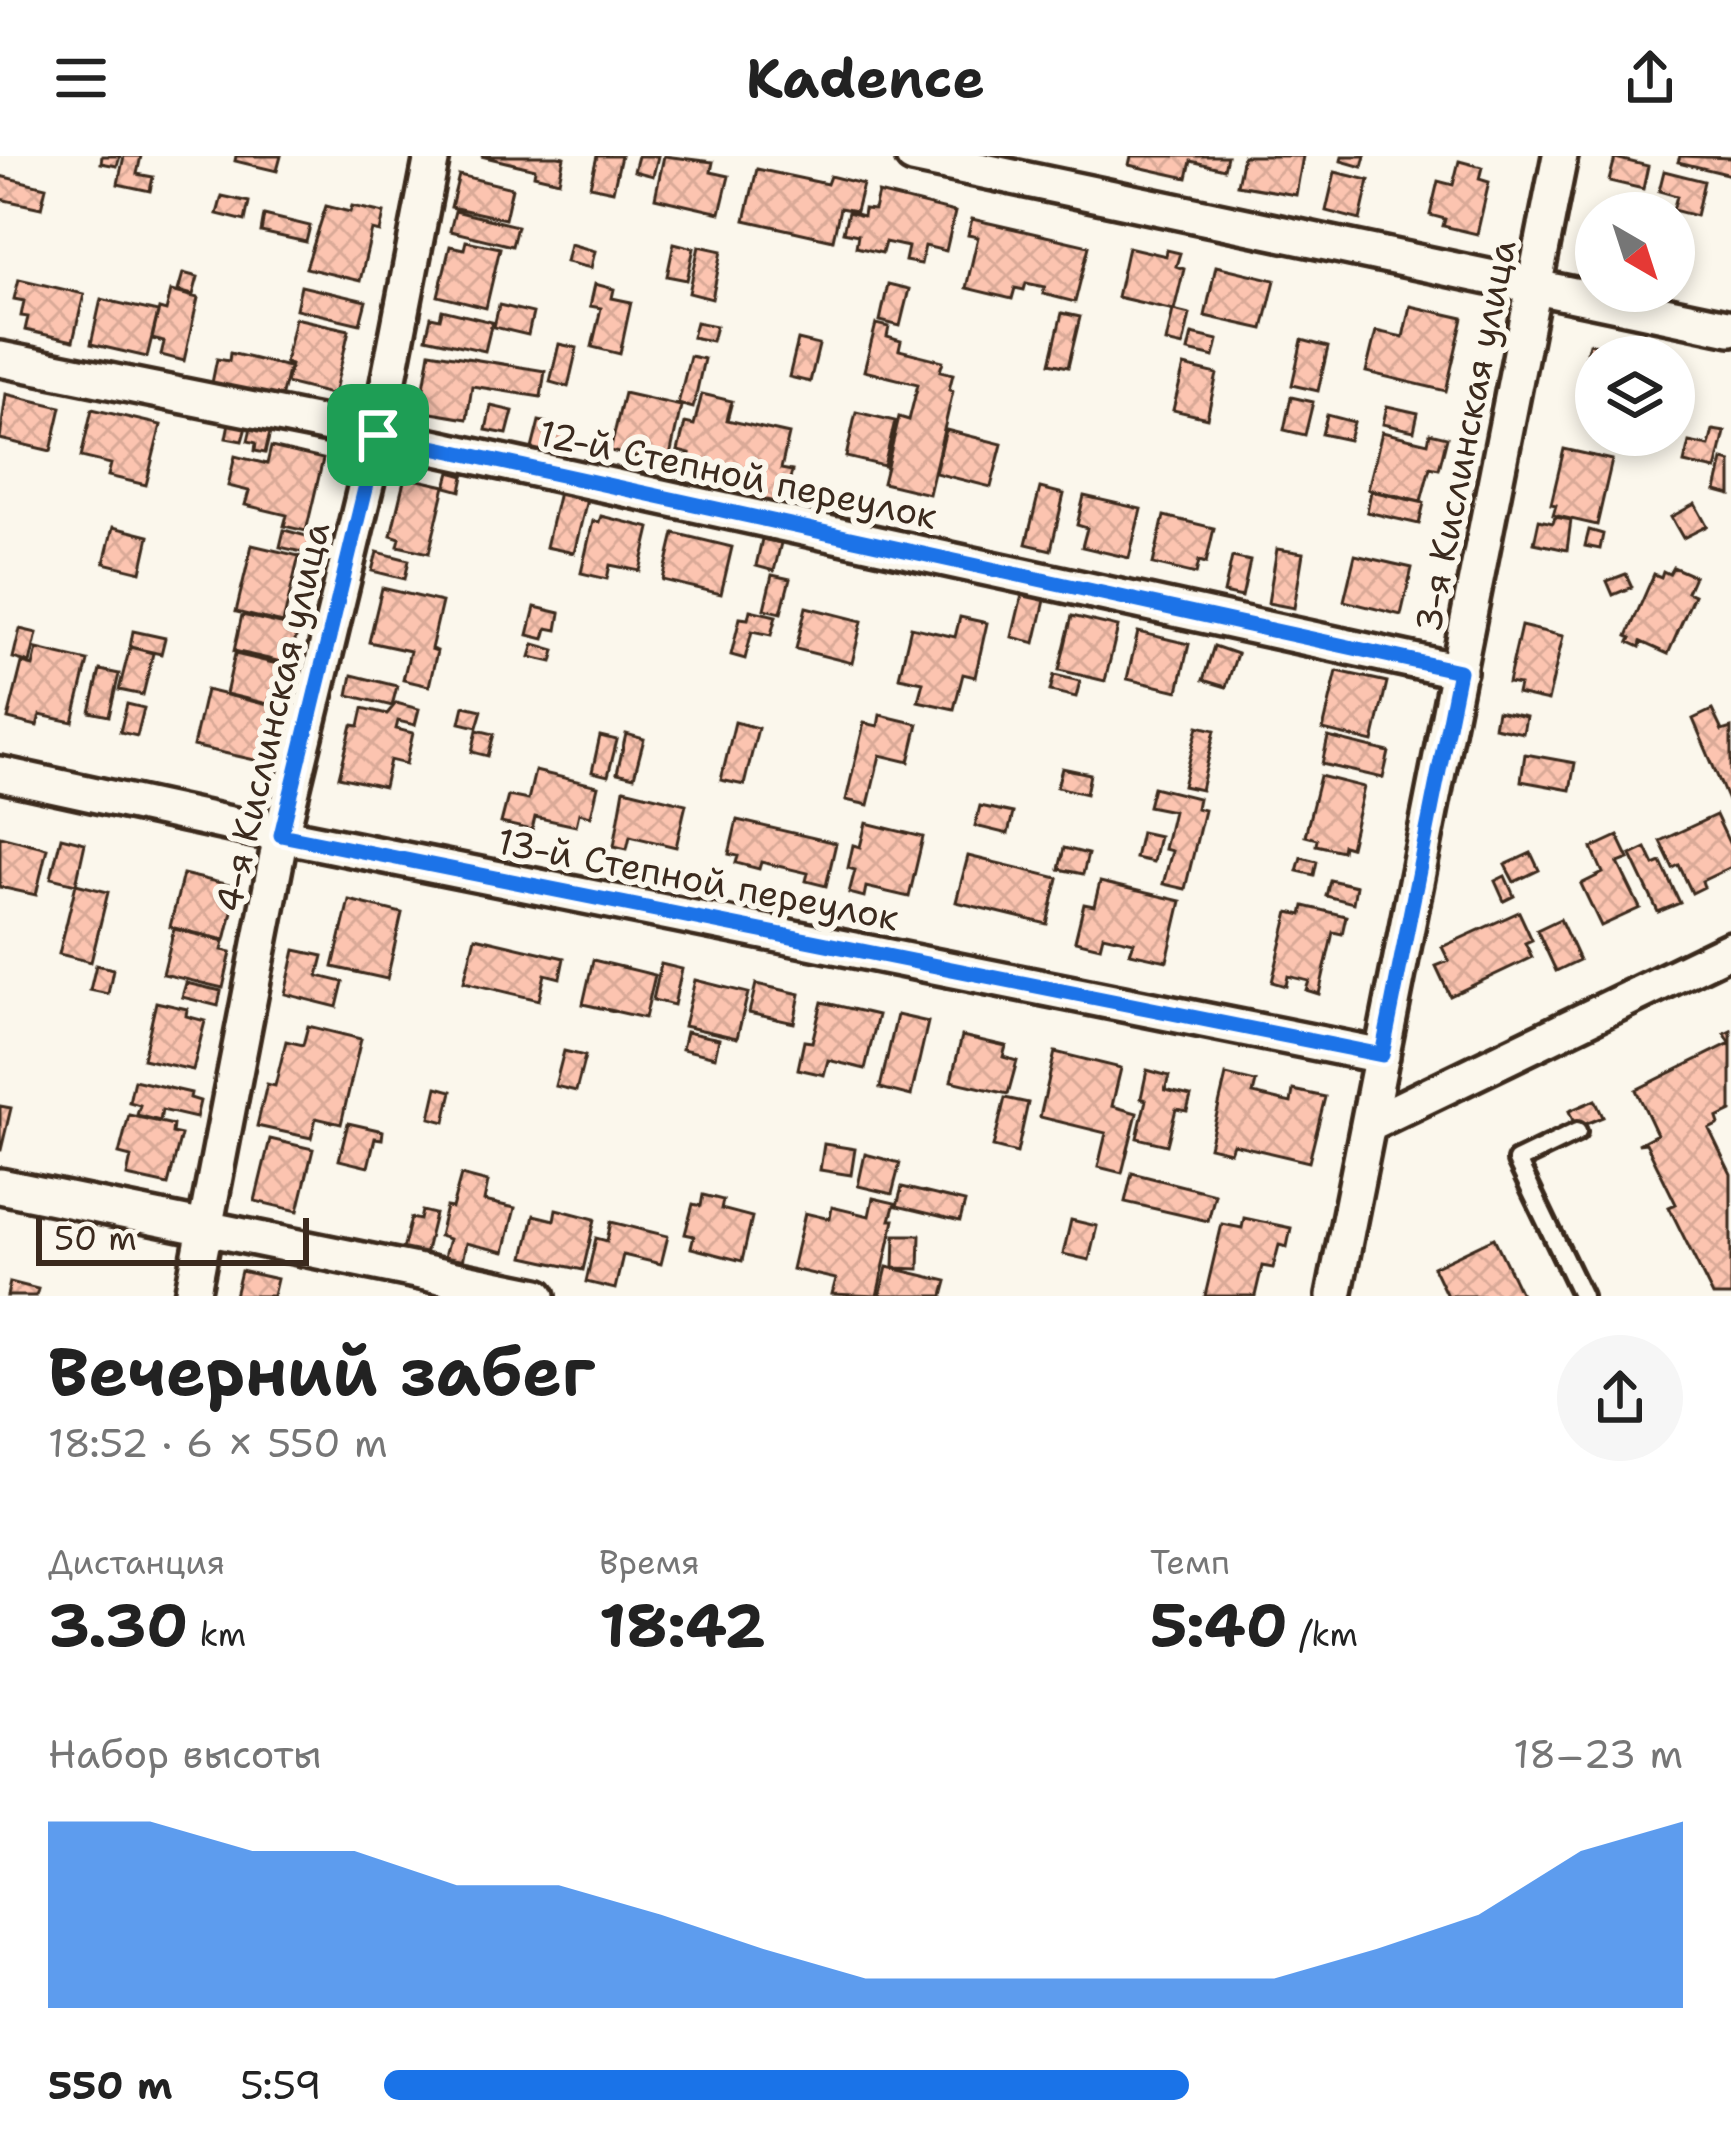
<!DOCTYPE html>
<html lang="ru">
<head>
<meta charset="utf-8">
<style>
	body { margin:0; font-family:"Shantell Sans",sans-serif; background:#f6f6f6; color:#222; height:100vh; display:flex; flex-direction:column; font-size:45px; white-space:nowrap }
	* { box-sizing:border-box; margin:0 }
	p { font-size:39px; color:#767676 }
	.icon { flex:none; width:66px; height:66px; fill:none; stroke:currentColor; stroke-width:2; stroke-linecap:round; stroke-linejoin:round }
	.map { position:relative; height:1140px; overflow:hidden }
	.drawer { display:flex; flex-direction:column; background:#fff; flex:1 }
	.drawer>* { flex:none }
	.needle { width:78px; rotate:141deg }
	.buttons { position:absolute; left:1575px; top:36px; display:grid; gap:24px }
	.buttons a { display:grid; place-items:center; width:120px; height:120px; border-radius:50%; background:#fff; box-shadow:0 6px 18px #0003; font-size:60px }
	.scale { position:absolute; left:36px; bottom:30px; width:273px; box-sizing:border-box; padding-left:12px; border:6px solid #3b2a1e; border-top:0; font-size:33px; line-height:42px; white-space:nowrap; color:#3b2a1e; -webkit-text-stroke:9px #fbf7ec; paint-order:stroke }
	.pin { position:absolute; display:grid; place-items:center; width:102px; height:102px; color:#fff; margin:-51px; border-radius:24px; box-shadow:0 6px 18px #0006 }
	.round { display:grid; place-items:center; flex:none; width:126px; height:126px; border-radius:63px; background:#f6f6f6 }
	.overview { display:flex; align-items:center; justify-content:space-between; height:204px; padding:0 48px }
	h1 { font-size:66px; font-weight:700; line-height:90px }
	.figures { display:grid; grid-template-columns:repeat(3,1fr); gap:18px; height:204px; padding:12px 48px }
	.figures div { display:grid; align-content:center }
	.figures b { font-size:60px; font-weight:700 }
	.figures small { font-size:33px; font-weight:400 }
	.figures p { font-size:33px }
	.chart { height:336px; padding:24px 48px }
	.chart p { display:flex; justify-content:space-between }
	.chart svg { width:100%; height:216px; margin-top:12px; fill:#1a73e8; opacity:.7 }
	ul { padding:0 48px; list-style:none; font-size:39px }
	li { display:grid; grid-template-columns:192px 144px 1fr; align-items:center; height:90px }
	li i { height:30px; border-radius:15px; background:#1a73e8 }
	header { display:flex; justify-content:space-between; align-items:center; height:156px; padding:0 48px; background:#fff; font-size:54px; font-weight:700 }
	.map>svg:first-child { display:block }
	.building { fill:url(#building-cross-hatch); stroke:#3b2a1e; stroke-width:3 }
	.lines { fill:none; stroke-linecap:round; stroke-linejoin:round }
	.service-casing { stroke:#3b2a1e; stroke-width:26 }
	.minor-casing { stroke:#3b2a1e; stroke-width:42 }
	.service { stroke:#fbf7ec; stroke-width:16 }
	.minor { stroke:#fbf7ec; stroke-width:33 }
	.route-casing { stroke:#fff; stroke-width:24 }
	.route { stroke:#1a73e8; stroke-width:15 }
	.labels { text-anchor:middle; stroke-width:12; stroke-linejoin:round; paint-order:stroke }
	.street-label { font-size:36px; fill:#3b2a1e; stroke:#fbf7ec }
</style>
</head>
<body>
<header><svg class="icon" aria-label="menu" viewBox="0 0 24 24"><path d="M4 6h16M4 12h16M4 18h16"/></svg>Kadence<svg class="icon" aria-label="share" viewBox="0 0 24 24"><path d="M12 15V3M7 8l5-5 5 5M5 13v7h14v-7"/></svg></header>
<div class="map">
<svg width="1731" height="1140" viewBox="0 0 1731 1140">
	<defs>
		<pattern id="building-cross-hatch" width="8" height="8" patternUnits="userSpaceOnUse" patternTransform="scale(3)"><rect width="8" height="8" fill="#fcc4b0"/><path d="M0 0l8 8M0 8l8-8" fill="none" stroke="#d9a997"/></pattern>
	</defs>
	<rect width="100%" height="100%" fill="#fbf7ec"/>
	<filter id="ink" filterUnits="userSpaceOnUse"><feTurbulence type="fractalNoise" baseFrequency=".00833" numOctaves="2"/><feDisplacementMap in="SourceGraphic" scale="24" xChannelSelector="R" yChannelSelector="G"/><feConvolveMatrix kernelMatrix="1 2 1 2 8 2 1 2 1" color-interpolation-filters="sRGB"/></filter>
	<g filter="url(#ink)">
		<path class="building" d="M102 0H120L117 10 101 7Z
			M124 0H141L137 18 153 21 150 35 118 28Z
			M236 0H281L277 15 235 5Z
			M481 0H558L564 1 559 25 534 19 535 13Z
			M597 0H621L613 35 590 30Z
			M638 0H658L653 20 634 15Z
			M664 0 713 6 711 16 729 20 720 57 655 42Z
			M1131 0H1227L1224 13 1191 5 1187 22 1129 9Z
			M1243 0H1303L1296 39 1237 29Z
			M1342 0H1365L1362 11 1341 5Z
			M1680 0 1731 2V19L1678 6Z
			M1615 2 1648 10 1643 33 1609 25Z
			M1459 5 1482 11 1479 23 1489 26 1477 78 1443 70 1445 63 1430 59 1438 25 1453 29Z
			M757 13 827 28 830 20 863 28 856 55 840 52 833 84 745 64Z
			M1664 15 1704 25 1696 60 1673 54 1677 40 1659 35Z
			M1335 16 1369 24 1360 64 1326 55Z
			M459 19 512 32 505 63 451 51Z
			M0 20 46 31 41 52 0 43Z
			M878 37 955 56 946 95 925 90 921 108 905 105 908 91 885 86 882 97 856 91 858 79 843 76 848 56 863 60 864 53 874 54Z
			M222 40 249 46 245 65 217 58Z
			M1617 44 1671 57H1614Z
			M326 50 350 56 352 50 384 57 380 76 372 74 360 125 306 112Z
			M455 55 517 70 512 90 450 75Z
			M264 59 310 70 306 86 261 76Z
			M972 63 1089 90 1075 146 1043 138 1045 131 1026 127 1024 134 1015 132 1012 143 966 132 978 81 968 79Z
			M466 85 500 92 486 152 438 140 450 90 464 93Z
			M674 87 694 92 687 124 667 120Z
			M570 88 595 95 591 112 566 106Z
			M699 90 722 95 712 143 689 137Z
			M1128 91 1166 100 1167 94 1180 97 1176 110 1184 113 1174 154 1117 141Z
			M1216 110 1275 124 1263 173 1205 160Z
			M183 117 198 121 193 139 178 135Z
			M19 123 84 138 73 185 25 174 28 161 21 160 24 145 14 143Z
			M595 128 614 133 612 142 631 146 620 198 592 191 601 152 590 150Z
			M888 128 909 133 900 170 880 165Z
			M301 130 366 145 360 168 296 153Z
			M171 135 198 142 184 205 161 199 164 186 152 183 159 153 166 155Z
			M101 143 158 156 147 201 91 188Z
			M499 149 533 157 528 179 494 171Z
			M1410 150 1463 162 1446 235 1366 216 1376 175 1403 181Z
			M442 154 492 166 485 195 426 182 431 161 440 163Z
			M1173 154 1190 158 1183 190 1166 186Z
			M1062 157 1080 161 1068 211 1050 207Z
			M295 162 349 174 334 239 286 227 291 209 285 207Z
			M696 166 716 170 712 185 692 181Z
			M876 168 889 171 887 181 901 185 899 194 943 205 940 215 953 218 949 234 953 235 929 338 883 327 899 261 909 264 918 228 864 215Z
			M1192 178 1218 184 1214 201 1188 195Z
			M798 184 819 189 810 226 789 221Z
			M1302 184 1328 191 1318 235 1292 229Z
			M1589 187 1635 198 1634 201H1596V236L1578 232Z
			M559 188 577 192 568 231 550 226Z
			M430 196 545 215 541 241 472 230 467 263 420 255Z
			M230 197 289 211 281 242 212 227 217 203 229 205Z
			M690 200 704 203 693 252 678 248Z
			M1184 210 1217 218 1207 262 1173 254Z
			M624 237 681 250 668 309 610 295Z
			M6 238 61 251 51 295 0 283Z
			M702 238 732 245 727 264 789 278 781 313 792 315 783 351 756 345 760 328 687 311 690 298 678 295 685 267 694 269Z
			M1291 241 1313 246 1305 279 1284 274Z
			M491 250 513 255 507 278 486 274Z
			M1387 250 1418 257 1414 275 1383 268Z
			M92 253 161 269 146 329 108 320 111 308 81 301Z
			M856 256 895 265 884 310 846 301Z
			M1327 259 1354 266 1349 284 1322 278Z
			M539 265 574 273 566 305 531 297Z
			M229 267 246 271 242 285 226 282Z
			M251 272 270 277 265 297 255 295 256 287 248 285Z
			M946 274 1002 288 991 331 935 317Z
			M1713 274 1725 276 1716 314 1684 307 1689 286 1709 290Z
			M1382 276 1428 287 1430 277 1447 281 1439 313 1430 311 1421 345 1368 333Z
			M271 291 323 303 306 375 284 370 287 359 245 349 249 335 228 330 235 300 267 308Z
			M1564 293 1612 304 1597 369 1553 359 1556 349 1551 348Z
			M1723 304 1731 306V339L1716 335Z
			M450 316 464 320 461 335 446 331Z
			M405 321 445 330 429 397 398 390 400 382 391 379Z
			M1040 332 1064 338 1051 394 1026 388Z
			M1371 335 1424 347 1419 368 1367 356Z
			M559 336 587 343 574 397 546 391Z
			M1084 340 1141 353 1129 402 1082 391 1087 372 1077 369Z
			M1695 348 1707 370 1683 382 1671 361Z
			M601 360 650 372 640 415 610 409 607 423 581 417 593 365 599 366Z
			M1164 360 1214 372 1206 407 1199 405 1196 418 1153 408Z
			M1555 361 1571 364 1567 394 1534 387 1539 364 1553 367Z
			M113 371 149 380 141 416 104 407Z
			M284 374 314 382 310 398 280 391Z
			M1589 374 1603 378 1600 393 1585 390Z
			M674 377 732 391 721 438 663 424Z
			M762 383 781 387 774 415 756 410Z
			M252 389 299 400 283 467 236 456Z
			M1277 393 1303 397 1294 452 1268 447Z
			M377 396 409 404 405 423 372 415Z
			M1355 399 1412 412 1401 459 1344 445Z
			M1232 401 1250 405 1242 441 1224 437Z
			M1673 411 1694 420 1687 436 1694 439 1668 498 1641 486 1640 491 1629 486 1631 482 1627 480 1654 418 1661 421 1663 415 1669 418Z
			M1626 418 1632 431 1613 439 1607 425Z
			M772 419 790 423 781 457 764 453Z
			M382 432 442 446 431 493 437 495 429 530 403 524 410 495 369 486Z
			M1023 435 1046 440 1035 487 1012 481Z
			M535 451 560 457 557 474 547 472 544 483 528 479Z
			M806 451 862 465 852 507 796 493Z
			M750 454 776 460 771 479 752 475 745 503 731 499 740 462 748 463Z
			M242 459 298 472 290 508 234 495Z
			M1072 460 1118 471 1105 525 1059 514Z
			M960 461 987 467 975 521 963 518 954 553 918 545 923 526 899 521 911 471 955 481Z
			M1521 470 1563 480 1548 545 1517 538 1519 529 1508 527Z
			M20 473 37 477 30 507 13 502Z
			M133 475 165 482 161 498 130 491Z
			M1138 476 1189 488 1178 535 1127 523Z
			M534 488 555 494 552 506 530 501Z
			M1214 490 1237 498 1226 531 1203 524Z
			M130 491 153 497 143 539 119 534Z
			M37 493 88 505 73 566 40 559 37 570 8 563 22 507 33 510Z
			M235 498 290 511 285 533 273 530 268 548 226 538Z
			M100 514 119 518 109 560 90 556Z
			M1337 515 1387 526 1373 586 1323 574Z
			M352 519 397 530 392 550 348 539Z
			M1054 519 1080 525 1076 541 1050 535Z
			M206 534 272 550 259 605 193 590Z
			M396 547 419 553 415 569 398 565 396 573 413 577 406 608 390 604 384 631 339 621 352 569 359 570 363 552 387 558Z
			M127 548 144 552 137 580 120 576Z
			M464 550 482 554 477 571 460 567Z
			M1712 554 1722 575 1731 572V652L1693 563Z
			M1497 555 1526 561 1523 577 1494 571Z
			M880 559 918 568 909 606 880 599 868 649 846 644 864 567 878 570Z
			M735 566 758 572 744 629 721 624Z
			M1198 570 1215 574 1201 634 1183 630Z
			M477 574 494 578 488 600 472 596Z
			M626 578 644 583 634 621 617 617Z
			M600 580 617 584 608 620 592 616Z
			M1328 581 1389 596 1383 622 1322 608Z
			M1525 598 1575 607 1570 634 1521 625Z
			M1062 612 1090 618 1086 638 1057 631Z
			M535 615 598 630 591 660 579 657 576 670 535 661 532 674 501 667 508 640 528 644Z
			M1320 620 1364 631 1350 691 1343 689 1342 695 1316 689 1317 683 1305 680Z
			M1153 631 1198 642 1196 652 1204 654 1185 733 1163 728 1172 695 1164 693 1173 655 1148 650Z
			M624 633 686 648 676 691 630 680 627 693 614 690Z
			M980 650 1013 657 1008 678 975 670Z
			M1716 659 1731 691V711L1702 725 1704 731 1692 737 1679 709 1673 712 1660 685Z
			M737 664 836 687 826 730 806 725 808 717 761 706 759 713 736 707 738 700 729 698Z
			M866 667 923 681 909 741 866 731 864 741 849 737 855 714 848 712 853 689 860 691Z
			M1141 676 1159 680 1153 706 1135 702Z
			M0 680 47 692 36 739 0 731Z
			M1618 680 1629 703 1618 707 1640 752 1601 770 1581 728 1603 717 1592 692Z
			M61 681 85 687 76 728 51 722Z
			M1064 692 1088 698 1083 718 1059 713Z
			M1646 692 1654 709 1661 706 1680 747 1658 756 1631 699Z
			M1531 697 1539 714 1514 726 1505 709Z
			M968 700 1058 722 1047 768 956 746Z
			M1301 701 1317 705 1314 719 1297 715Z
			M183 718 238 731 225 784 170 771Z
			M1505 720 1514 740 1504 745 1495 725Z
			M1330 724 1356 730 1353 747 1326 740Z
			M1100 726 1181 745 1167 805 1130 797 1134 786 1103 779 1100 791 1075 785 1084 748 1094 750Z
			M76 728 108 736 91 806 59 798Z
			M349 744 402 757 387 823 333 811Z
			M1304 750 1346 760 1342 778 1333 776 1319 838 1306 834 1309 825 1288 820 1286 830 1272 826 1289 756 1302 759Z
			M1519 756 1532 784 1525 787 1532 801 1450 840 1436 810 1449 805 1442 791Z
			M1560 763 1579 804 1556 815 1537 774Z
			M174 773 224 785 222 794 231 796 223 832 163 818Z
			M475 781 564 802 560 822 545 818 539 844 464 826Z
			M295 794 323 800 318 820 343 826 337 851 285 838Z
			M593 804 655 819 645 862 583 848Z
			M661 808 682 813 674 849 653 844Z
			M96 809 113 813 108 838 90 834Z
			M695 824 748 837 737 882 684 870Z
			M186 827 221 835 218 850 182 841Z
			M756 828 800 838 794 867 749 857Z
			M156 846 187 853 186 860 205 865 193 914 143 903Z
			M822 846 878 859 865 913 828 904 824 919 798 913 804 885 812 886Z
			M897 859 928 866 911 940 880 932Z
			M308 870 361 883 341 968 316 962 311 982 257 970 267 928 275 930 286 885 303 889Z
			M1731 875V955L1717 962 1719 968 1709 973 1731 1018V1140H1713L1669 1051 1676 1048 1646 987 1638 988 1657 978 1636 934 1730 887 1725 878Z
			M686 876 719 883 715 901 682 893Z
			M962 880 1006 890 1003 901 1017 905 1008 938 951 925Z
			M564 895 585 900 576 935 555 930Z
			M1055 896 1121 912 1112 950 1137 957 1122 1017 1098 1011 1106 977 1040 961Z
			M1147 914 1169 920 1165 934 1191 940 1187 955 1176 953 1167 989 1137 982 1146 944 1141 942Z
			M1226 919 1256 926 1253 938 1291 947 1293 934 1325 941 1309 1006 1233 988 1230 996 1209 991Z
			M134 924 191 937 190 942 200 945 196 962 162 954 160 965 137 959 140 949 129 946Z
			M437 931 452 935 445 966 430 962Z
			M1005 942 1028 947 1017 997 993 991Z
			M1595 944 1603 961 1576 972 1569 955Z
			M0 950 11 952 1 994H0Z
			M129 959 173 969 172 977 181 979 168 1029 127 1020 131 1001 119 998Z
			M348 967 383 975 382 983 375 982 368 1011 339 1004Z
			M270 983 313 993 298 1055 255 1045Z
			M824 988 855 993 851 1019 820 1014Z
			M865 998 900 1007 892 1038 858 1030Z
			M1132 1017 1215 1038 1208 1065 1125 1046Z
			M461 1019 488 1026 484 1045 515 1052 504 1096 466 1087 462 1106 444 1101 449 1083 439 1080 446 1051 452 1052Z
			M902 1031 965 1046 960 1065 897 1050Z
			M703 1039 723 1044 721 1053 752 1061 742 1105 691 1092 694 1080 685 1078 693 1048 701 1050Z
			M873 1042 895 1047 890 1064H894L877 1140 832 1138 836 1123 792 1113 805 1057 830 1063 832 1051 869 1060Z
			M556 1053 595 1063 583 1114 524 1101 534 1059 554 1064Z
			M422 1055 435 1058 425 1099 403 1094 411 1062 420 1064Z
			M1244 1062 1291 1072 1287 1091 1279 1089 1273 1112 1262 1110 1255 1140H1205L1222 1068 1242 1072Z
			M1071 1064 1097 1070 1089 1104 1063 1098Z
			M611 1066 668 1080 661 1108 623 1099 615 1133 586 1126 596 1082 607 1085Z
			M895 1079H920L919 1113 894 1112Z
			M1494 1082 1522 1140H1447L1433 1111Z
			M887 1111 947 1125 943 1140H880Z
			M241 1115 277 1123 273 1140H235Z
			M10 1126 38 1133 36 1140H7Z"/>
		<g class="lines">
			<g class="service-casing">
				<path id="service" d="M1577 976 1517 1005 1582 1140"/>
			</g>
			<g class="minor-casing">
				<path id="minor" d="M913 0 1731 172
					M0 203 378 279 1459 515
					M0 618 281 679 1382 900
					M1369 968 1731 793
					M0 1030 538 1140
					M192 1140 281 679 378 279 432 0
					M1334 1140 1560 0"/>
			</g>
			<use href="#service" class="service"/>
			<use href="#minor" class="minor"/>
		</g>
	</g>
	<g class="lines" filter="url(#ink)">
		<g class="route-casing">
			<path id="route" d="M378 279 1459 515 1382 899 281 679Z"/>
		</g>
		<use href="#route" class="route"/>
	</g>
	<g class="labels">
		<g class="street-label">
			<text transform="translate(1465 280) rotate(-79)" y="13">3-я Кислинская улица</text>
			<text transform="translate(738 318) rotate(12)" y="13">12-й Степной переулок</text>
			<text transform="translate(272 561) rotate(-77)" y="13">4-я Кислинская улица</text>
			<text transform="translate(698 723) rotate(11)" y="13">13-й Степной переулок</text>
		</g>
	</g>
</svg>
<div class="buttons">
<a><svg class="needle" viewBox="-14 -14 28 28"><path d="M0-13l5 13h-10z" fill="#e53935"/><path d="M0 13l5-13h-10z" fill="#767676"/></svg></a>
<a><svg class="icon" aria-label="layers" viewBox="0 0 24 24"><path d="M12 4l9 5-9 5-9-5zM3 14l9 5 9-5"/></svg></a>
</div>
<div class="scale">50 m</div>
<div class="pin" style="left:378px;top:279px;background:#1e9e55"><svg class="icon" aria-label="arrive" viewBox="0 0 24 24"><path d="M6 21V4h12l-3 4 3 4H6"/></svg></div>
</div>
<section class="drawer">
<div class="overview"><div><h1>Вечерний забег</h1><p>18:52 · 6 × 550 m</p></div><a class="round"><svg class="icon" aria-label="share" viewBox="0 0 24 24"><path d="M12 15V3M7 8l5-5 5 5M5 13v7h14v-7"/></svg></a></div>
<div class="figures">
<div><p>Дистанция</p><b>3.30<small> km</small></b></div>
<div><p>Время</p><b>18:42</b></div>
<div><p>Темп</p><b>5:40<small> /km</small></b></div>
</div>
<div class="chart"><p><span>Набор высоты</span>18–23 m</p>
<svg viewBox="0 0 160 44" preserveAspectRatio="none"><path d="M0 44V6L10 6L20 12L30 12L40 19L50 19L60 25L70 32L80 38L90 38L100 38L110 38L120 38L130 32L140 25L150 12L160 6V44z"/></svg>
</div>
<ul>
<li><b>550 m</b>5:59<i style="width:62%"></i></li>
</ul>
</section>
</body>
</html>
